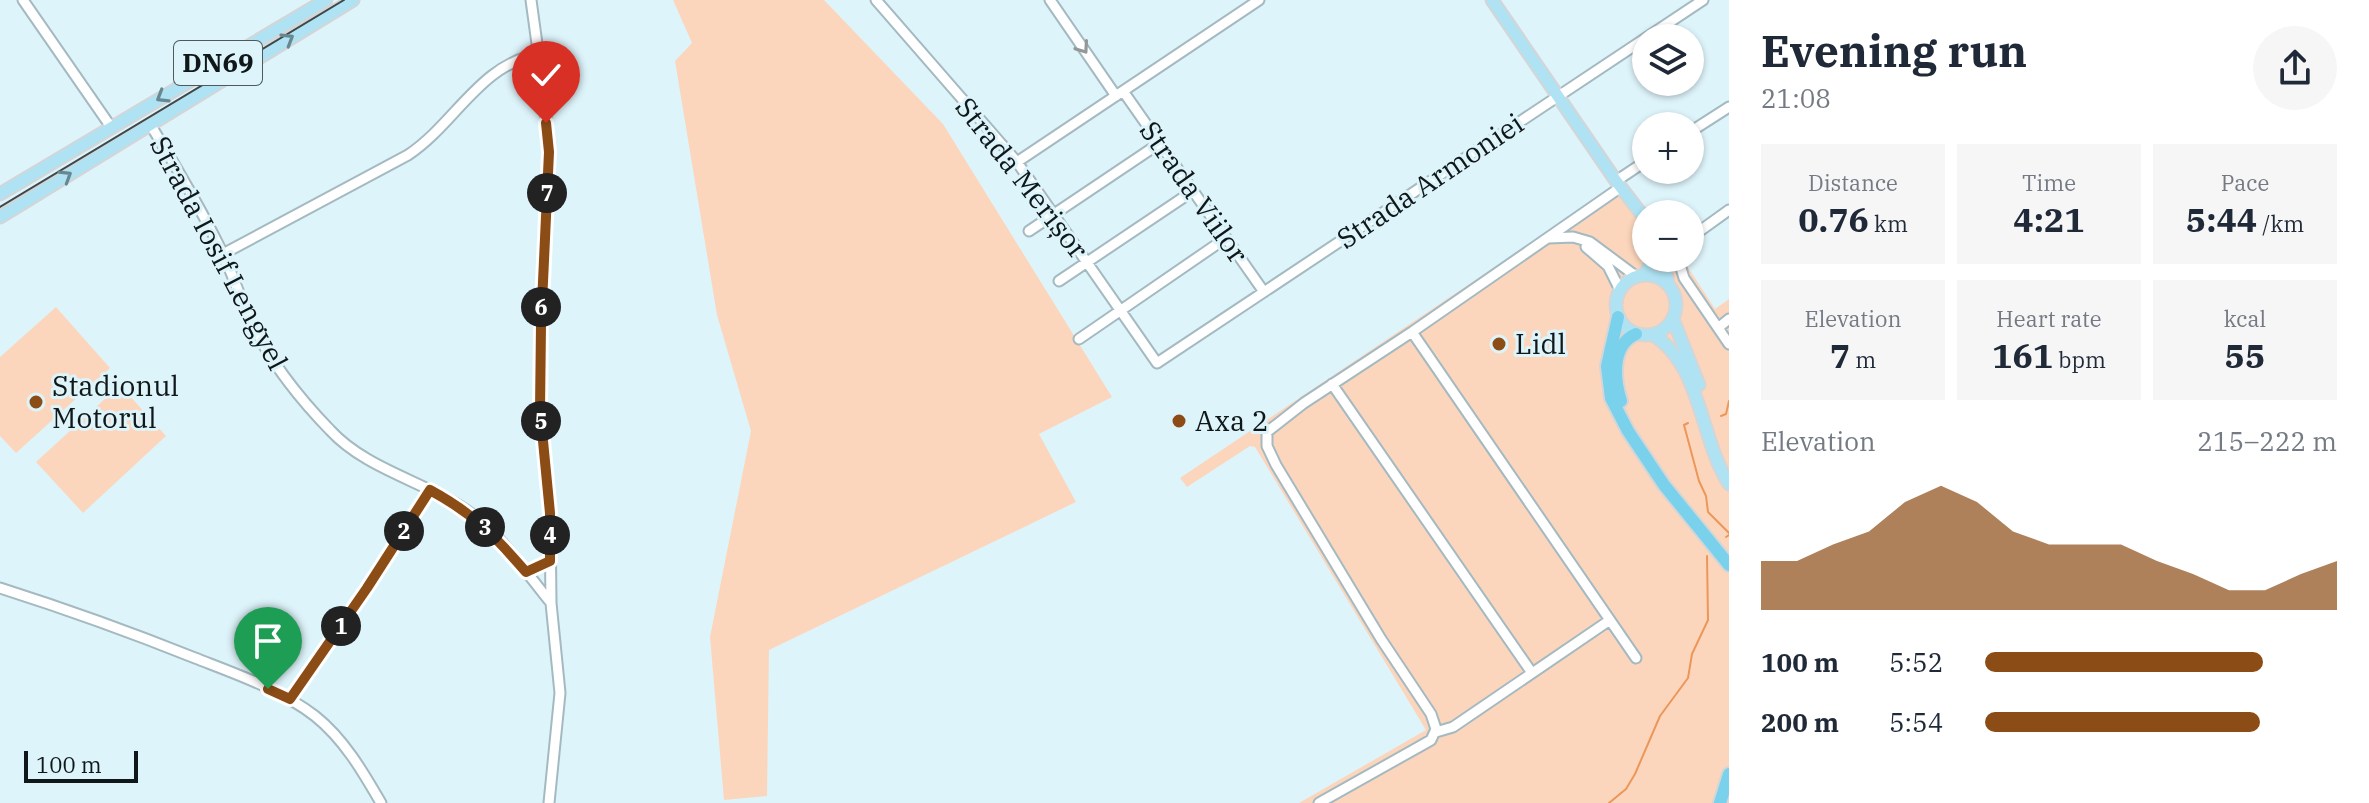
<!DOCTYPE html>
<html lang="en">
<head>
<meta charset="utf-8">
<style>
	body { margin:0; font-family:"IBM Plex Serif",serif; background:#f6f6f7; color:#1f2937; height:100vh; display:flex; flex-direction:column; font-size:30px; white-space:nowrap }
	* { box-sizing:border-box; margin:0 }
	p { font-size:26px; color:#747a83 }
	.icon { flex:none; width:44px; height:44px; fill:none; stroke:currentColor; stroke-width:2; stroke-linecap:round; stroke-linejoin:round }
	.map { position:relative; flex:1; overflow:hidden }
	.sheet { display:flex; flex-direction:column; background:#fff; width:640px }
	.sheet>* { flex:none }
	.buttons { position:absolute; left:1632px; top:24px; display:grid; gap:16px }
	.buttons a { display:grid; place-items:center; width:72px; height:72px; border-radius:50%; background:#fff; box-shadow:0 2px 6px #0004; font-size:40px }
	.scale { position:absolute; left:24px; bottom:20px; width:114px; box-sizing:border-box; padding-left:8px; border:4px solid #0f1719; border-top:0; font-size:22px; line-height:28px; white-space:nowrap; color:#0f1719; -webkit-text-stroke:6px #def4fb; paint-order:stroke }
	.pin { position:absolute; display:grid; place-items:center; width:68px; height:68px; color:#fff; margin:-82px -34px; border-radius:50% 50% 50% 0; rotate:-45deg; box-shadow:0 0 8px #0007 }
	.pin .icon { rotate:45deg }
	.km { position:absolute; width:40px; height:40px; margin:-20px; border-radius:50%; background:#222; color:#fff; font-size:22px; line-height:40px; text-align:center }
	.round { display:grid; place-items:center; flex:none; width:84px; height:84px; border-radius:42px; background:#f6f6f7 }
	.headline { display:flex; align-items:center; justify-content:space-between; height:136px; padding:0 32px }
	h1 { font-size:44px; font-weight:800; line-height:60px }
	.metrics { display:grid; grid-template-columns:repeat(3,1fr); gap:12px; height:136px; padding:8px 32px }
	.metrics div { display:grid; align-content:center; border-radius:0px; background:#f6f6f7; text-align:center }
	.metrics b { font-size:34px; font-weight:800 }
	.metrics small { font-size:22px; font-weight:400 }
	.metrics p { font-size:22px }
	.chart { height:224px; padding:16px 32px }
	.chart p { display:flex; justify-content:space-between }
	.chart svg { width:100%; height:144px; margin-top:8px; fill:#8c4c16; opacity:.7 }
	ul { padding:0 32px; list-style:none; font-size:26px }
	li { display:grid; grid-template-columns:128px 96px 1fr; align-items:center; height:60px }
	li i { height:20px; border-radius:10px; background:#8c4c16 }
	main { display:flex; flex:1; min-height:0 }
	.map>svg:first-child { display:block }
	.green { fill:#fcd6bc }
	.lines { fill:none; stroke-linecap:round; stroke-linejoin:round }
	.stream { stroke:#ec9759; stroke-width:2 }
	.minor-casing { stroke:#a4b9c0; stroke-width:13 }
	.major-casing { stroke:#d4d5d6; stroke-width:15 }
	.highway-casing { stroke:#d4d5d6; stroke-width:16 }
	.minor { stroke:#fff; stroke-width:9 }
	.major { stroke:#afe3f3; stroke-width:11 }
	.highway { stroke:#7ad1eb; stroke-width:12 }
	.tram { stroke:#3d484b; stroke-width:2 }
	.oneway { stroke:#678791 }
	.oneway2 { stroke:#939798 }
	.route-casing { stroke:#fff; stroke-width:16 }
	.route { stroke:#8c4c16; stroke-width:10 }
	.poi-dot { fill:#8c4c16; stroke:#def4fb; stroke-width:3 }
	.labels { text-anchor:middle; stroke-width:6; stroke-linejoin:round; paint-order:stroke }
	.shield { fill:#def4fb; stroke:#4d595d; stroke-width:2 }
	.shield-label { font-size:26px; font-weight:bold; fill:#0f1719 }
	.street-label { font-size:28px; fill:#0f1719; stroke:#def4fb }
	.poi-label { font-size:28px; fill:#0f1719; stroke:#def4fb; text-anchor:start }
</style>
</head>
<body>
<main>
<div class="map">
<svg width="1729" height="803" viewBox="0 0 1729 803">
	<rect width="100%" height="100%" fill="#def4fb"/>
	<path class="green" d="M673 0H824L943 124 1112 397 1039 434 1076 502 769 650 767 796 724 800 710 637 751 431 717 315 675 61 692 43Z
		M1623 181 1651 214H1646V258H1682L1715 309 1729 299V803H1299L1426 730 1255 447 1250 446 1187 487 1180 478Z
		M56 307 110 368 16 453 0 436V357Z
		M120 385 166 436 83 513 36 462Z"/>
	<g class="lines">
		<path class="stream" d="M1721 416 1726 414 1729 401
			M1688 423 1684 425 1699 481 1706 496 1708 512 1729 533
			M1726 537 1729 535
			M1609 803 1626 789 1635 774 1660 716 1688 678 1692 654 1708 620 1707 556"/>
		<g class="minor-casing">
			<path id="minor" d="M23 0 111 127
				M531 0 544 95 549 152 541 325 540 410 550 513 551 603 560 693 549 803
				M876 0 1017 162 1157 363 1703 0
				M1050 0 1116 96
				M1123 91 1264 292
				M150 124C175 165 200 207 221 250 233 274 240 299 252 323 271 363 299 398 330 430 364 467 418 480 460 506 497 529 524 570 551 603
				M1690 132 1729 107
				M1017 162 1259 0
				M1616 181 1646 161
				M1029 231 1160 143
				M1549 238 1573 237 1590 242 1637 277
				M1690 238 1729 210
				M1586 247 1608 266 1620 290
				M223 254 408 155C455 124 480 64 539 54
				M1678 258 1684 278 1729 344
				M1059 281 1193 191
				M1718 328 1729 319
				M1412 332 1636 658
				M1079 339 1226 238
				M1332 384 1532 673
				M526 572 550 561
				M0 588C66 609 130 632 195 658 236 674 280 689 315 716 344 739 363 772 381 803
				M290 699 367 588 430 490
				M1436 732 1453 727 1610 620
				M1319 803 1424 744 1431 740 1436 729 1431 714 1381 639 1276 465 1267 446V432L1304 403 1412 332 1621 187"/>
		</g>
		<g class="major-casing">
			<path id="major" d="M1492 0 1616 181 1646 220
				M0 194 326 0
				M0 217 353 0
				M1664 258 1668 285
				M1616 305a30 30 0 1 1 60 0a30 30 0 1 1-60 0Z
				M1645 275 1653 258
				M1673 319 1699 385
				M1653 335C1701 364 1700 439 1729 484"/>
		</g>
		<g class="highway-casing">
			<path id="highway" d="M1618 317 1607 366 1611 398 1628 431 1664 485 1729 565
				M1621 401C1614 379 1611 345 1636 334
				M1720 803 1729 774"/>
		</g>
		<use href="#minor" class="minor"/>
		<use href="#major" class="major"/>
		<use href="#highway" class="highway"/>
		<path class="tram" d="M0 207 344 0"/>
	</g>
	<defs><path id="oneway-chevron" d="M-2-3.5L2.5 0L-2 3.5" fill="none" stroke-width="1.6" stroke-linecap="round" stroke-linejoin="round" transform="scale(2)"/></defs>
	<g class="oneway">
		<use href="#oneway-chevron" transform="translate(288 39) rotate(-31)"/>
		<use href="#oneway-chevron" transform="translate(162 97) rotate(149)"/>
		<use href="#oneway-chevron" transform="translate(66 176) rotate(-32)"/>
	</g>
	<use class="oneway2" href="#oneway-chevron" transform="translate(1083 48) rotate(55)"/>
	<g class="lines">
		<g class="route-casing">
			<path id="route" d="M268 689 290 699 367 588 430 490C474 514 494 535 526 572L550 561V513L540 410 541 325 549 152 546 123"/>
		</g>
		<use href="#route" class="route"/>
	</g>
	<g class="poi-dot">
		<circle cx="1499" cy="344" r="8"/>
		<circle cx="36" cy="402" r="8"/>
		<circle cx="1179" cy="421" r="8"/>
	</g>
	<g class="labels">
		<rect class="shield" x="174" y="41" width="88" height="44" rx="6"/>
		<g class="shield-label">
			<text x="218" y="72">DN69</text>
		</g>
		<g class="street-label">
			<text transform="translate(1022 178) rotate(52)" y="10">Strada Merișor</text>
			<text transform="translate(1430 181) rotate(-34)" y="10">Strada Armoniei</text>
			<text transform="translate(1194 192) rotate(55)" y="10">Strada Viilor</text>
			<text transform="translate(219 253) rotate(62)" y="10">Strada Iosif Lengyel</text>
		</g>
		<g class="poi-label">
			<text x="1515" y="354">Lidl</text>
			<text x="52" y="396">Stadionul<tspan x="52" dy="32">Motorul</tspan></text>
			<text x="1195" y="431">Axa 2</text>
		</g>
	</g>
</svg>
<div class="buttons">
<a><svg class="icon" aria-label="layers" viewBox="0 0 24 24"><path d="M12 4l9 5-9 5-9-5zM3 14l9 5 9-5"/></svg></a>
<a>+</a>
<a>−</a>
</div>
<div class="scale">100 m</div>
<div class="pin" style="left:268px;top:689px;background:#1e9e55"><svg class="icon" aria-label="arrive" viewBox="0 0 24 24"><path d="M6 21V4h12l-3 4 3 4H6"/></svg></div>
<div class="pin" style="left:546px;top:123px;background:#d93025"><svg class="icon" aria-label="check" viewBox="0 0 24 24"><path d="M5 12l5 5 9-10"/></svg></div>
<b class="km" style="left:341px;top:626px">1</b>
<b class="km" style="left:404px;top:531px">2</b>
<b class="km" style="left:485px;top:527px">3</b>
<b class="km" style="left:550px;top:535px">4</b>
<b class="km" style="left:541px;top:421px">5</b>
<b class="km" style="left:541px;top:307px">6</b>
<b class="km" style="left:547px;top:193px">7</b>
</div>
<section class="sheet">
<div class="headline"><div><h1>Evening run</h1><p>21:08</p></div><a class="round"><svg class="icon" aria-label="share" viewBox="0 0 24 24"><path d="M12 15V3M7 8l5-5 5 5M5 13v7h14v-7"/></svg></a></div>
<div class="metrics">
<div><p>Distance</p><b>0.76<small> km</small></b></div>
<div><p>Time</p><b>4:21</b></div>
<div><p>Pace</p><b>5:44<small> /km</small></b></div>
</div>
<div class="metrics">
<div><p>Elevation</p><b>7<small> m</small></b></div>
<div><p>Heart rate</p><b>161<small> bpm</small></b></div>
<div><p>kcal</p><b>55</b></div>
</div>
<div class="chart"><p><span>Elevation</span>215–222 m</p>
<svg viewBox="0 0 160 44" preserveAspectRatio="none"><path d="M0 44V29L10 29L20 24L30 20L40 11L50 6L60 11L70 20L80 24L90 24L100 24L110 29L120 33L130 38L140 38L150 33L160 29V44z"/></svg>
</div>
<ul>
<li><b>100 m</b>5:52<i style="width:79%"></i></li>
<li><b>200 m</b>5:54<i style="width:78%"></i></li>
</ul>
</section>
</main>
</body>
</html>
